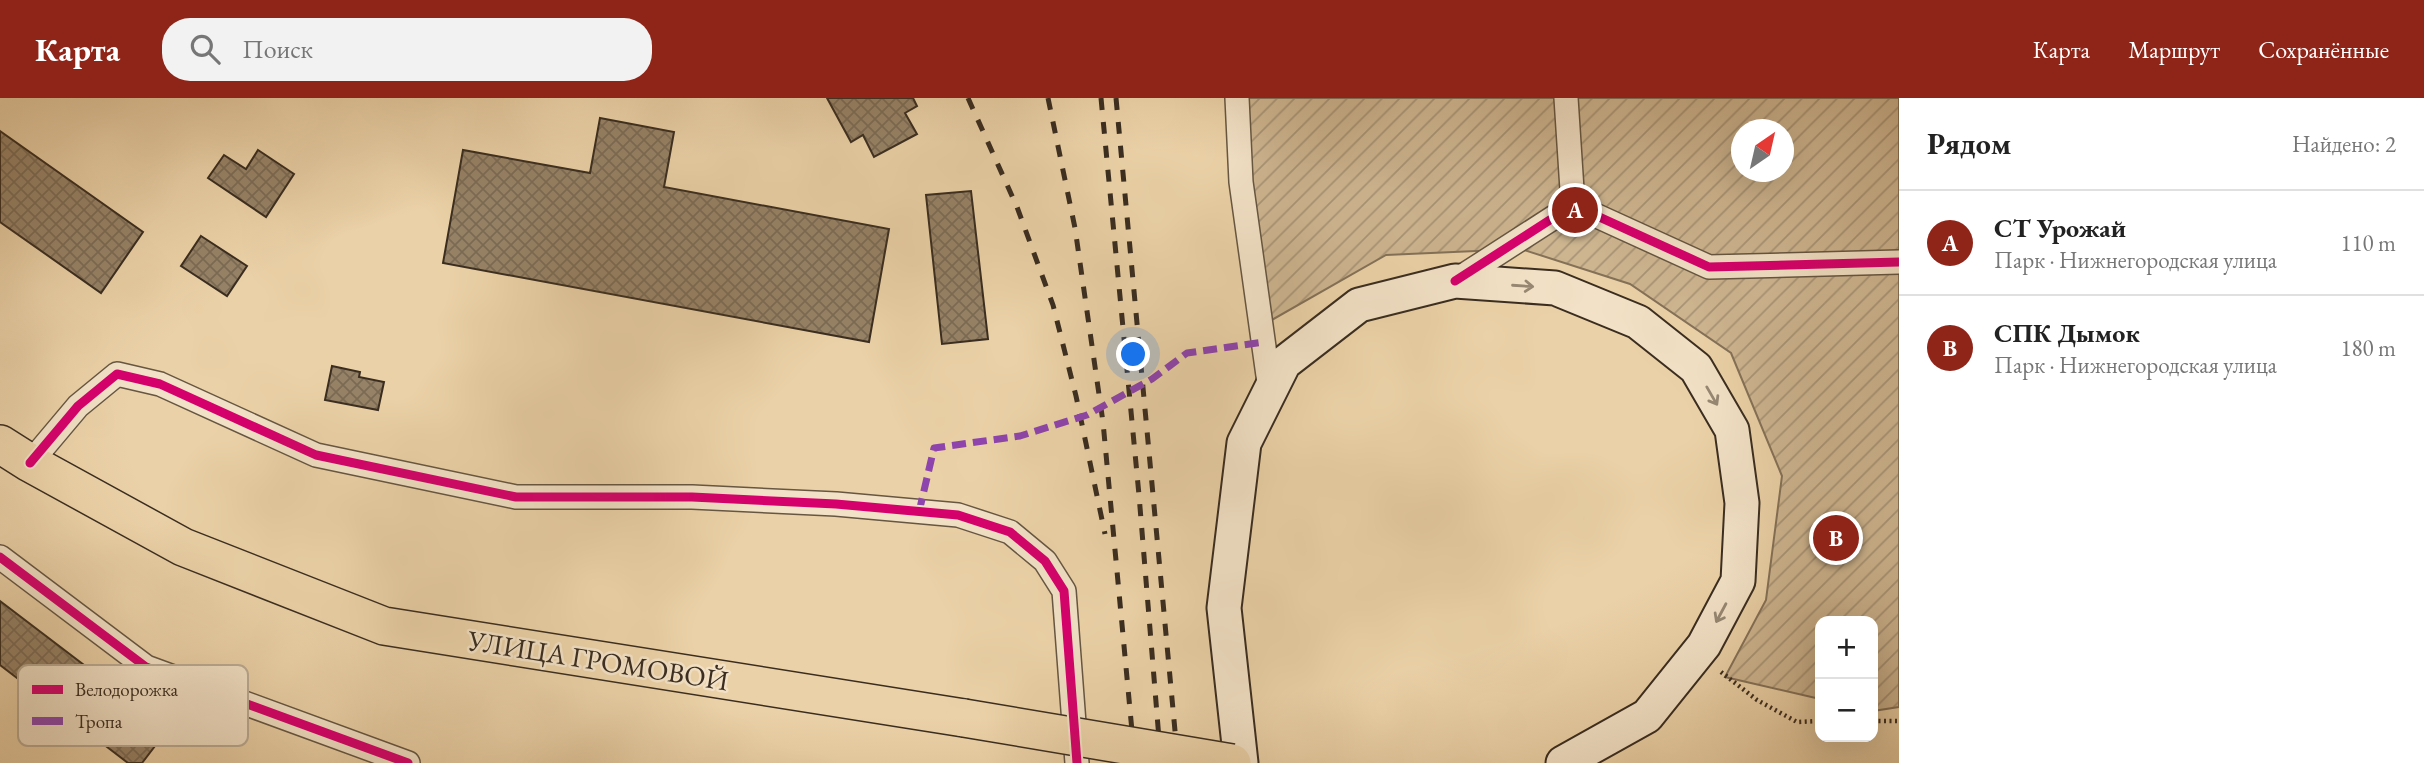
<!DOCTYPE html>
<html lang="ru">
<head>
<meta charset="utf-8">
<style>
  :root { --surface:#fff; --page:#f2f2f2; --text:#222; --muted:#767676; --line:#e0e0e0; --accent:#8f2418 }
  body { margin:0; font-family:"EB Garamond",serif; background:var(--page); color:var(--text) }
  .controls { position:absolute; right:21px; bottom:21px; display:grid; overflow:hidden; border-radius:14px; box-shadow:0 7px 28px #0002 }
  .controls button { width:63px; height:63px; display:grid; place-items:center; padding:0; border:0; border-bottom:2px solid var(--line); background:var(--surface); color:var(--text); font:35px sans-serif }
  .compass { position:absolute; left:1731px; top:21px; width:63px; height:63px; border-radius:50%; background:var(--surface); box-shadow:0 7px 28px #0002; rotate:34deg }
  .you { position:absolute; left:1134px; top:257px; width:24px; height:24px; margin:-18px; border:5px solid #fff; border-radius:50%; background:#1a73e8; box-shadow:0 0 0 10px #1a73e833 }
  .badge { display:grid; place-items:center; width:46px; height:46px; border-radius:50%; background:var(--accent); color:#fff; font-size:23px; font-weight:700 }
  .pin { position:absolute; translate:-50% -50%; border:4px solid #fff; box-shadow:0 2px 7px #0006 }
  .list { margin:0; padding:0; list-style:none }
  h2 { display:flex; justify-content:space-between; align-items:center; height:91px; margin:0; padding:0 28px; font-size:30px }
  h2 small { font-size:23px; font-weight:400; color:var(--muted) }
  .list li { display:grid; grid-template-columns:46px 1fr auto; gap:21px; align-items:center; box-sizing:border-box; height:105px; padding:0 28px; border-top:2px solid var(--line) }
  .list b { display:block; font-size:26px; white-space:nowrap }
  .list p { margin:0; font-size:23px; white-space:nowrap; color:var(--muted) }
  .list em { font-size:23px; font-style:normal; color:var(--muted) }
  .icon { flex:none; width:38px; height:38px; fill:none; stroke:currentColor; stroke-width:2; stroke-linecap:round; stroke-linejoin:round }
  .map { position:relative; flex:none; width:1899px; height:665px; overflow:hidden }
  header { display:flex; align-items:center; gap:42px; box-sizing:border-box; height:98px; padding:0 35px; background:var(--accent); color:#fff }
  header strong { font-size:33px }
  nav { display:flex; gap:38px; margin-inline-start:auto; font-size:24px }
  .search { width:490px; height:63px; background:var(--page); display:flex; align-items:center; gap:18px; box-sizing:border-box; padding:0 24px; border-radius:28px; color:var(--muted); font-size:26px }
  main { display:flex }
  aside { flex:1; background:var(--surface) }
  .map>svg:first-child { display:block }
</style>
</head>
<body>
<header>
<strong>Карта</strong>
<div class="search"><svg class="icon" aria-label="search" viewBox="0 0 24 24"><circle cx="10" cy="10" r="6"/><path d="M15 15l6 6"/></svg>Поиск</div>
<nav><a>Карта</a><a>Маршрут</a><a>Сохранённые</a></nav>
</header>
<main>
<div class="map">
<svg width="1899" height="665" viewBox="0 0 1899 665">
  <defs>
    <pattern id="garden-furrows" width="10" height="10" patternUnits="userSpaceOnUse" patternTransform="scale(1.75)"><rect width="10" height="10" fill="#cdb590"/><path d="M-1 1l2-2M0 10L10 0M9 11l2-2" fill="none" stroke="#a79475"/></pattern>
    <pattern id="building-cross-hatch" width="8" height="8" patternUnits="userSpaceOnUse" patternTransform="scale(1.75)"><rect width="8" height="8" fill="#968266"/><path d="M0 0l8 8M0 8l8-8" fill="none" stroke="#7b6b54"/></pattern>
  </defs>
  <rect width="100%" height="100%" fill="#ebd1a7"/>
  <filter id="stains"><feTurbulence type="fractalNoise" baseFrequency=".00286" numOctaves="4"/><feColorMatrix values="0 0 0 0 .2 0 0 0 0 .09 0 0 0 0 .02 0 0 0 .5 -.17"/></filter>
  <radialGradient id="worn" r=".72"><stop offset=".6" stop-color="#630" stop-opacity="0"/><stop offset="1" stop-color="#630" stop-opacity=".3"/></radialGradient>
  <path fill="url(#garden-furrows)" stroke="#847158" stroke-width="2" fill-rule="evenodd" d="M1238,0H1899V609L1873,613V523H1820V601L1725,579L1766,502L1782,378L1731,255L1630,186L1521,151L1386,157L1263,227ZM1742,32H1784V74H1742Z"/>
  <path fill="url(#building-cross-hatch)" stroke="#3a2d20" stroke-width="2" d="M827,0H913L917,8L905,15L917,36L874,59L863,37L851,44Z
    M600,20L674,34L664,89L889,131L869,244L443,165L463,52L590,75Z
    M0,33L143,134L101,195L0,124Z
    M258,52L294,76L266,119L208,80L224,57L246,71Z
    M971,93L988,241L942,246L926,97Z
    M201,138L247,168L227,198L181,168Z
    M332,268L360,274L359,279L384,284L378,312L325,302Z
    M0,503L168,631L142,665H128L0,567Z"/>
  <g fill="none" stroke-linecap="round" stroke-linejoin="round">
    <g stroke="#665642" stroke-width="26">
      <path id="street" d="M1237,0L1241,84L1270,292
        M1566,0L1573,107
        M1455,183L1573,107L1709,169L1899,164
        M30,365L78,308L117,276L160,286L316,357L516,399H692L836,406L958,417L1010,434L1045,463L1064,493L1077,665
        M0,459L146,569L408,665"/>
    </g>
    <g stroke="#3a2d20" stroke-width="37">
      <path id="secondary" d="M1241,665L1224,510L1244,345L1284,265L1359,207L1455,183L1555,190L1638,224L1696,270L1732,332L1742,405L1738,483L1704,547L1647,618L1563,665"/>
    </g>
    <g stroke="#3a2d20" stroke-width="40">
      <path id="primary" d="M0,346L30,365L183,449L384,528L964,620"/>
    </g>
    <path stroke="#3a2d20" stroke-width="4.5" stroke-dasharray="2 3.5" stroke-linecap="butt" d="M1721,574L1757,602L1797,624L1820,623
      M1873,623H1899"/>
    <use href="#street" stroke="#f2e1c6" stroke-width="23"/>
    <use href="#secondary" stroke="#f2e1c6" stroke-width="33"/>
    <use href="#primary" stroke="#ebd1a7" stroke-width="37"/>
    <path stroke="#3a2d20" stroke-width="5" stroke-dasharray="12 12" stroke-linecap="butt" d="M968,0L1017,109L1053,207L1076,298L1105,436
      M1048,0L1075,130L1103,324L1135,665
      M1101,0L1139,397L1161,665
      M1116,0L1178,665"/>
    <g stroke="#3a2d20" stroke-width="40" stroke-linecap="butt">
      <path id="primary-bridge" d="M964,620L1232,665"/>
    </g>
    <use href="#primary-bridge" stroke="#ebd1a7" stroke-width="37"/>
    <path stroke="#8e44ad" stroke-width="7" stroke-dasharray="14 7" stroke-linecap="butt" d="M919,414L934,350L1020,338L1087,317L1152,281L1187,255L1264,244"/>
    <g stroke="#f2e1c6" stroke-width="13">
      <path id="cycleway" d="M1455,183L1573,107L1709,169L1899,164
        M30,365L78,308L117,276L160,286L316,357L516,399H692L836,406L958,417L1010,434L1045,463L1064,493L1077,665
        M0,459L146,569L408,665"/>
    </g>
    <use href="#cycleway" stroke="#d6006c" stroke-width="9"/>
  </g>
  <defs><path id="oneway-shaft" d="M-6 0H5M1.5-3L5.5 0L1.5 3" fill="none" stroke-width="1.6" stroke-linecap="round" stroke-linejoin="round" transform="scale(1.75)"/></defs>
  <g stroke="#968773">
    <use href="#oneway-shaft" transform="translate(1523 188) rotate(4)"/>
    <use href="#oneway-shaft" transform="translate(1712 298) rotate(60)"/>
    <use href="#oneway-shaft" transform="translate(1721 515) rotate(118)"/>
  </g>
  <g text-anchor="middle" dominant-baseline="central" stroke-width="5" stroke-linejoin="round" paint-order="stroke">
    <g font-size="28" fill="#3a2d20" stroke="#f2e1c6">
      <text transform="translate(598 562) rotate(9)">УЛИЦА ГРОМОВОЙ</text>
    </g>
  </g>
  <rect x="18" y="567" width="230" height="81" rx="10" fill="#f2e1c6" stroke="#bbab94" stroke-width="2"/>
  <rect x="32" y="587" width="31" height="9" fill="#d6006c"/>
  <rect x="32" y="619" width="31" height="8" fill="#8e44ad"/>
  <g font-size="19" fill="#3a2d20">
    <text x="75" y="598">Велодорожка</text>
    <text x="75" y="630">Тропа</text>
  </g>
  <rect width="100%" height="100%" filter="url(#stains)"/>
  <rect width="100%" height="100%" fill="url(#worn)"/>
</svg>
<div class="controls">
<button>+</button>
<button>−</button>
</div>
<svg class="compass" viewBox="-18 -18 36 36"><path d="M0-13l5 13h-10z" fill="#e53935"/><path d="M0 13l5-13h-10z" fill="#767676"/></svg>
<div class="you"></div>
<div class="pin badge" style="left:1575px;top:112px">A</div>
<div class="pin badge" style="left:1836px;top:440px">B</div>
</div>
<aside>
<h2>Рядом<small>Найдено: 2</small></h2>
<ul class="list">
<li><span class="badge">A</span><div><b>СТ Урожай</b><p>Парк · Нижнегородская улица</p></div><em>110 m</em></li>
<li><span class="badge">B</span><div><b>СПК Дымок</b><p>Парк · Нижнегородская улица</p></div><em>180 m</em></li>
</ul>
</aside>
</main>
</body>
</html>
